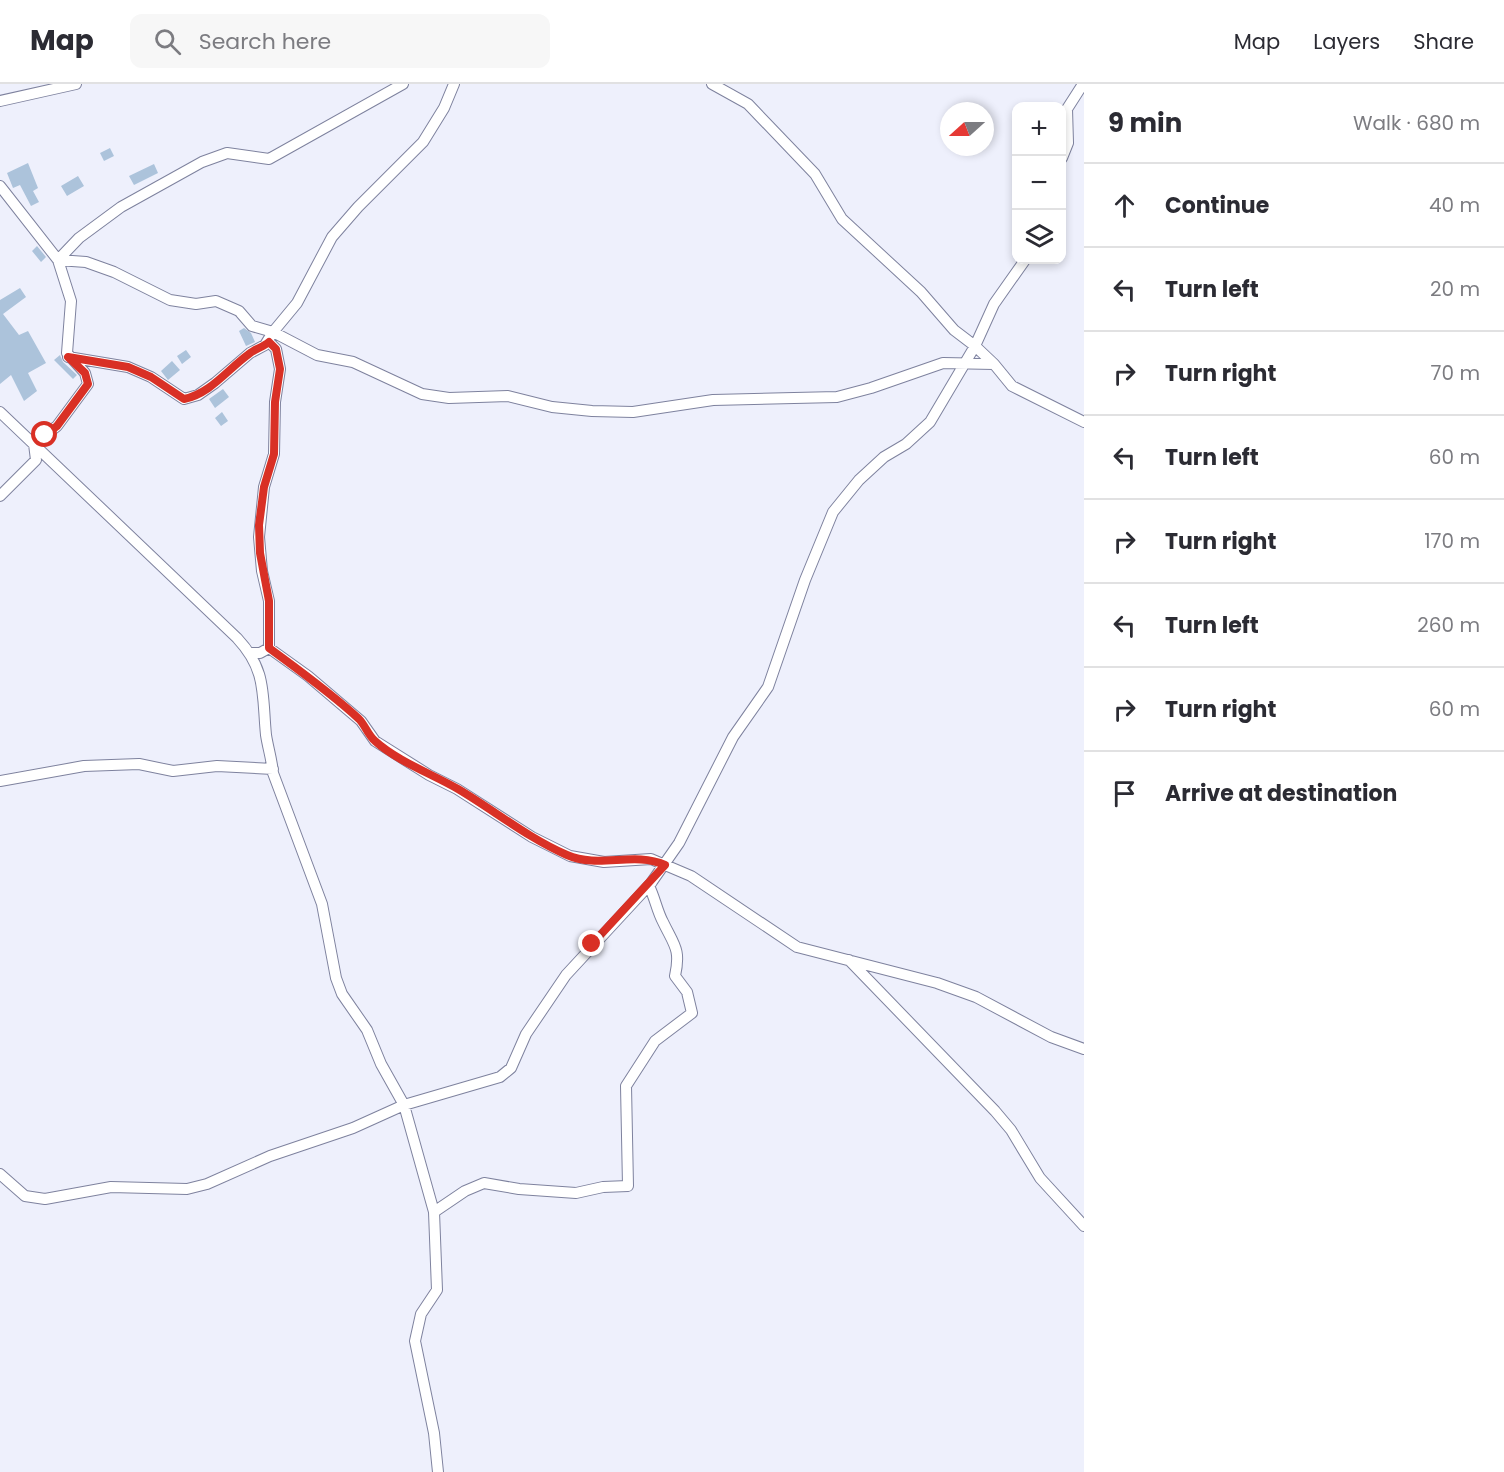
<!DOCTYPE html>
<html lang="en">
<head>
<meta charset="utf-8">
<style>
  :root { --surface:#fff; --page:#f7f7f7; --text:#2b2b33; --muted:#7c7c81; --line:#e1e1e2 }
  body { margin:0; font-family:Poppins,sans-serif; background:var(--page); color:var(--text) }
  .controls { position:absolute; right:18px; top:18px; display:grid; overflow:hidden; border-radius:12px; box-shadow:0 3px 9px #0003 }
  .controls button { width:54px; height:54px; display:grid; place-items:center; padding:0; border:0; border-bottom:2px solid var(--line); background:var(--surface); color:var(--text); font:30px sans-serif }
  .compass { position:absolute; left:940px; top:18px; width:54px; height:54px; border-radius:50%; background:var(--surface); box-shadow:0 3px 9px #0003; rotate:249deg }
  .stop { position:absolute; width:18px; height:18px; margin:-14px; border:4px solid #d93025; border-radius:50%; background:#fff }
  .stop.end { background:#d93025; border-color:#fff; box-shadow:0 2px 6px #0008 }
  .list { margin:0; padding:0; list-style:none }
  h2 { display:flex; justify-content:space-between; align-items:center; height:78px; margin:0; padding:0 24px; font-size:26px }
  h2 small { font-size:20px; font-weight:400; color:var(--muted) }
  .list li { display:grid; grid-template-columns:39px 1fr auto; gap:18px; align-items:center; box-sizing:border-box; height:84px; padding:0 24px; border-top:2px solid var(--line) }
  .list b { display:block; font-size:22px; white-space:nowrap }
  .list em { font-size:20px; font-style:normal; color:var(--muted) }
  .icon { flex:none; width:33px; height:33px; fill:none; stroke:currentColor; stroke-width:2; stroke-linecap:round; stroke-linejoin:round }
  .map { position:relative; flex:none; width:1084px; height:1388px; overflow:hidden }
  header { display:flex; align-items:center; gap:36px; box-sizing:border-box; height:84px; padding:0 30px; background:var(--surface); border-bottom:2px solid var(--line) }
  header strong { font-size:28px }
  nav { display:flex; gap:33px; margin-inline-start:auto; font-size:21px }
  .search { width:420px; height:54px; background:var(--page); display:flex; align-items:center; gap:15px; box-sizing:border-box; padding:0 21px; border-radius:12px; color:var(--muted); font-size:22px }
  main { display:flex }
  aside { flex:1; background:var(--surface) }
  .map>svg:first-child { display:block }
</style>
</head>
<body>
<header>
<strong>Map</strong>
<div class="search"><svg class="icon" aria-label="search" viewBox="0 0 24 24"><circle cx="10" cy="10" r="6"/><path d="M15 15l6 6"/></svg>Search here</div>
<nav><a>Map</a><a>Layers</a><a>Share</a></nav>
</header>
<main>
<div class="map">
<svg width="1084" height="1388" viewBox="0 0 1084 1388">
  <rect width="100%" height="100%" fill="#eef0fc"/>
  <path fill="#acc3db" d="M110,64L114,72L104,77L100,69Z
    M28,79L38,104L33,107L39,118L31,122L20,101L13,104L7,89Z
    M154,80L158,89L134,101L129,92Z
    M78,92L84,102L67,112L61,102Z
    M37,162L46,173L41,178L32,167Z
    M20,204L26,213L3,230L19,251L28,247L46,279L28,289L37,307L24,317L11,291L0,300V216Z
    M244,244L251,249L255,258L246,262L239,247Z
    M186,266L191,273L182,280L177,272Z
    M60,271L63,278L77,291L73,295L54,276Z
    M172,277L180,286L168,296L161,287Z
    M223,305L229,313L215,324L209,315Z
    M222,328L228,337L221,342L215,334Z"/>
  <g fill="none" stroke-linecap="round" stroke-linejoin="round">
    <g stroke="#7e829e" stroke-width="12">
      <path id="minor" d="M712,0L748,20L815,90L842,135L921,208L954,246L975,262L994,220L1025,176
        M0,17L76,0
        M1062,74L1068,59L1067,25L1083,0
        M0,102L58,176L71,217L67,269L85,289L88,300L57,342L34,360L36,376L0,412
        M58,176L86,178L114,188L170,216L196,220L216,217L239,227L252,242L273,248L297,219L332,153L358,123L423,58L444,24L454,0
        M58,176L79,154L121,123L202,78L227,69L269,75L403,0
        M68,273L128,283L151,293L184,315L198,311L215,299L250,269L265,261L273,248L317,271L353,278L422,310L449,314L508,312L552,323L592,327L633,328L713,316L837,313L871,304L943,279L994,280L975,262L930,338L906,360L884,373L859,396L833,428L805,496L768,603L733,653L679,759L649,802C655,814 657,827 663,838C674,861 681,865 675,892L687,908L692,929L655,957L626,1002L628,1102L603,1103L576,1109L519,1105L484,1099L465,1107L434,1128
        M994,280L1012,302L1084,338
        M0,328L237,554C267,586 262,610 266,651C268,664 272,676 273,689L322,820L336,894L342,910L367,946L381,980L404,1021L434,1128L437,1206L421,1230L415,1257L434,1349L438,1388
        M269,564L308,592L361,637L375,657L429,691L457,705L532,753L570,772L604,778L651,775L691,792L797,863L937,899L976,913L1051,953L1084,965
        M251,569H260L269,564V517L262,487L259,453L264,403L274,370L275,318L280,285L276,265L269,258
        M0,697L84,682L139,680L173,687L217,682L273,685
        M849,876L995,1027L1011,1046L1040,1094L1084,1142
        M0,1090L25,1112L45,1115L111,1103L187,1105L207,1100L270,1072L353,1044L404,1021L500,993L511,984L526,950L566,891L652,798"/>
    </g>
    <use href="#minor" stroke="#fff" stroke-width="10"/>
  </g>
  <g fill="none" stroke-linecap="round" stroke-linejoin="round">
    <path stroke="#d93025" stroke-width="8" d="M45,351L57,342L88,300L85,289L68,273L128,283L151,293L184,315C210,310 228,285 249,270C255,265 263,263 269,258L276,265L280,285L275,318L274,370L264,403L259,441L260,469L269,517V564C300,587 331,609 359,635C365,641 368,651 375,657C397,677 432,690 458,705C495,727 528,754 567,771C599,785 634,767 665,781L592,860"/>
  </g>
</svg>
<div class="controls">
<button>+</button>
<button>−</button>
<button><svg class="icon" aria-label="layers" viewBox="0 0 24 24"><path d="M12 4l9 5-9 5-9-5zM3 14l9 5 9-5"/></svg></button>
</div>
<svg class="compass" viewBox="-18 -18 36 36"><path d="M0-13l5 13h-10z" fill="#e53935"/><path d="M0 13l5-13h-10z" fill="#7c7c81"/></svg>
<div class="stop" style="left:45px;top:351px"></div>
<div class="stop end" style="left:592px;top:860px"></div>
</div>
<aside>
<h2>9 min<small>Walk · 680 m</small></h2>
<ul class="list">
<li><svg class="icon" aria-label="ahead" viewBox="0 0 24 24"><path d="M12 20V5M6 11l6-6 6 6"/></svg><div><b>Continue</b></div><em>40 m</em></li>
<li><svg class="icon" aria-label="left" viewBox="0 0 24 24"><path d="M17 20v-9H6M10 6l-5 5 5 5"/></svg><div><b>Turn left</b></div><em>20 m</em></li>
<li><svg class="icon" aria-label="right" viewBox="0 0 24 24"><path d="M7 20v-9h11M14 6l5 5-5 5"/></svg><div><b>Turn right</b></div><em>70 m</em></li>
<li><svg class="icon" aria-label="left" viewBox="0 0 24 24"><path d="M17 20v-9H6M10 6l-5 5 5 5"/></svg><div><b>Turn left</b></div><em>60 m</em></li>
<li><svg class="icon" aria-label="right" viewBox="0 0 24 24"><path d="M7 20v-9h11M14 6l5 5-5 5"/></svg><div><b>Turn right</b></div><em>170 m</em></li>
<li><svg class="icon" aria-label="left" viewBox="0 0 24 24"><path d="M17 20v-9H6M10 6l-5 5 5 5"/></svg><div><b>Turn left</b></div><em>260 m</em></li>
<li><svg class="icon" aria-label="right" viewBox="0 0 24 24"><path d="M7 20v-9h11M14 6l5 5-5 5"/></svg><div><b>Turn right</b></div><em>60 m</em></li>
<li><svg class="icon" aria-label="arrive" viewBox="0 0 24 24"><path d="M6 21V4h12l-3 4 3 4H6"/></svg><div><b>Arrive at destination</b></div></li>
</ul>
</aside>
</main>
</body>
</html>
